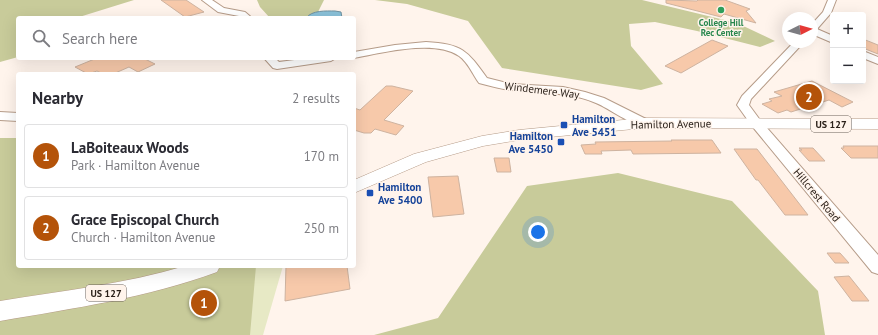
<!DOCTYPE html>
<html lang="en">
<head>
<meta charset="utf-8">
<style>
  :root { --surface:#fff; --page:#f2f2f3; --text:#2b2b33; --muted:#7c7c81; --line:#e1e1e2; --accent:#b45309 }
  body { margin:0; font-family:"PT Sans",sans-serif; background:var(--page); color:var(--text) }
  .controls { position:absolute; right:12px; top:12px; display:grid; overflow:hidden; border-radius:4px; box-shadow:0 4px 16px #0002 }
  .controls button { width:36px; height:36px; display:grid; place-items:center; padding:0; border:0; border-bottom:1px solid var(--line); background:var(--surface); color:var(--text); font:20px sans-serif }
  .compass { position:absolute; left:782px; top:12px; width:36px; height:36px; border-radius:50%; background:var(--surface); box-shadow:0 4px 16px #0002; rotate:84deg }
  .you { position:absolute; left:538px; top:232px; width:14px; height:14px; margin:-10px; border:3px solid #fff; border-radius:50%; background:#1a73e8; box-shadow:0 0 0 6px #1a73e833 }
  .badge { display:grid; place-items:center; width:26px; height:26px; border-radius:50%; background:var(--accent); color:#fff; font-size:13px; font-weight:700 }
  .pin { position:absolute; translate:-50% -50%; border:2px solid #fff; box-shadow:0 1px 4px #0006 }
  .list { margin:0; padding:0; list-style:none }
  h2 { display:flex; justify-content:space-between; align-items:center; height:52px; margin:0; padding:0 16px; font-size:17px }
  h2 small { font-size:13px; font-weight:400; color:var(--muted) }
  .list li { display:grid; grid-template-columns:26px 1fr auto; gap:12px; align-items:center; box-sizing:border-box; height:64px; margin:0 8px 8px; padding:0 8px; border:1px solid var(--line); border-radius:4px }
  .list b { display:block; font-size:15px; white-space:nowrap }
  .list p { margin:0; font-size:13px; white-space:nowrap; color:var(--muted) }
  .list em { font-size:13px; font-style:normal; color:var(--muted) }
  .icon { flex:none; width:22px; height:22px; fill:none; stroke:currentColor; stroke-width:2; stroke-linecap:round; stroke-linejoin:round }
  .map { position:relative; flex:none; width:878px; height:335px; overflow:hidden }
  .search { position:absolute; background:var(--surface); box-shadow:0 4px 16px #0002; left:16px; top:16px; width:340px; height:44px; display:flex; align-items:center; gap:10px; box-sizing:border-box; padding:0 14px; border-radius:4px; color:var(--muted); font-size:15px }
  .panel { position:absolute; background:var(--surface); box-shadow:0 4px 16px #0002; left:16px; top:72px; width:340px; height:196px; border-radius:4px }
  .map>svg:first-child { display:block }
</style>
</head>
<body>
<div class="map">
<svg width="878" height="335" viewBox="0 0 878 335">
  <rect width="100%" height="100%" fill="#fff4ec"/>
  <path fill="#e7e9c5" d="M245,266H283L263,335H74Z"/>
  <path fill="#c8cb9a" d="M0,0H134L76,18H18V57L0,62Z
    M257,0H324L315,18H270L260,7Z
    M375,0H642L737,23L775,41L760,47L697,31L655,22L629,24L631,46L663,84L641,90L502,68L468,21L407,4Z
    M0,138H18V266H256L250,335H0Z
    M618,173L732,201L818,291L825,335H374L438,318L527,186Z"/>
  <path fill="#8ac1d9" stroke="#6e91a0" d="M335,11L341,12L342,18H306C312,10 326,11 335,11Z"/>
  <path fill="#f7c9aa" stroke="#ceb3a0" d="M161,0H186L204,12L185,17Z
    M666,0L697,1L698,0H725L750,9L746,11L756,23L724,14L721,17L666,3Z
    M863,39L878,45V54L863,48Z
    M712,40L728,46L681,73L665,66Z
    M97,58H143L155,64L138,72L129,67L113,74H103L97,71L88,74L75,67Z
    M812,81L853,102L842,107L829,100L791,112L787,110L778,113L762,104L772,101L769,99L782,96L774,92Z
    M386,86H392L413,91L384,120L404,126L396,135L375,129L371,133H364L354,130V108L360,110Z
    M671,140H712L721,153L633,154L631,150L601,151L602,154H585L581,145L596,144L595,142L672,141Z
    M843,146H878V158H851L841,148H844Z
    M799,148H813L825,161H809L799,150H802Z
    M734,149H757L808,215H785L758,180H756Z
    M494,158H509L511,172H497Z
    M458,176L464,214L433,217L428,177Z
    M827,253H840L849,263H835Z
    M286,266H347L350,289L285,301Z
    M849,276L869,301H852L834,277Z"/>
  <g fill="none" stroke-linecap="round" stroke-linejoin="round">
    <g stroke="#b69c89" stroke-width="2">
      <path id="minor" d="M202,0H212L224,8L245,12L252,18H241L239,16L218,12Z
        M828,0H836L831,13L817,29L833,36V43L812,34V24L823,12Z
        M426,42C462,44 467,50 487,78L511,84L563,87L585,92L604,98L648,120L650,123L648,126C636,129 609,108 596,103C569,91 541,94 512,90C501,89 490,86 479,83C473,75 468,62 459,56C434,39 382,53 354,58V52L395,45Z
        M794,42H804L751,99L749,105L760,120L878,255V274L872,272L752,126L737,105L742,96Z
        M863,51L878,57V64L863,58Z
        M264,58H275L279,62L310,58H336L331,61L277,69L273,68Z
        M0,112L18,113V121L0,120Z"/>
    </g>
    <g stroke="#b69c89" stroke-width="1">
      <path id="major" d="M644,118L878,119V129L644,128L519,140L483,146L426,162L354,193V180L414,154L482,136L519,130Z
        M185,266H220L217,272C146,298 75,308 0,321V301C62,291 125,284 185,266Z"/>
    </g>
    <use href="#minor" fill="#fff" fill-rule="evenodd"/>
    <use href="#major" fill="#fff" fill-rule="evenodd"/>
  </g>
  <circle fill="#2e9e5b" stroke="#fff4ec" stroke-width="1.5" cx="721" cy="10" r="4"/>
  <g fill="#1a4fb4" stroke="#fff4ec" stroke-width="1.5">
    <rect x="560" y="121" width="8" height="8" rx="2"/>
    <rect x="557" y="138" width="8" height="8" rx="2"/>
    <rect x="366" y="189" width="8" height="8" rx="2"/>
  </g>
  <g text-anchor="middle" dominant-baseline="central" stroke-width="3" stroke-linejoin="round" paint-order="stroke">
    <g font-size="9" font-weight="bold" fill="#27864d" stroke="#fff4ec">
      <text x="721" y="22">College Hill<tspan x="721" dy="10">Rec Center</tspan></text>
    </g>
    <g fill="#fff4ec" stroke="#6b6059" stroke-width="1">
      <rect x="811" y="116" width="40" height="16" rx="3"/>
      <rect x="86" y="285" width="40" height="16" rx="3"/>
    </g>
    <g font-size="10" font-weight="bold" fill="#2b211a">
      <text x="831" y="124">US 127</text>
      <text x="106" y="293">US 127</text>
    </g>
    <g font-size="11" fill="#2b211a" stroke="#fff4ec">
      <text transform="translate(542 90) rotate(7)">Windemere Way</text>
      <text transform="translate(671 124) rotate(-1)">Hamilton Avenue</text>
      <text transform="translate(817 195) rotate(50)">Hillcrest Road</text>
    </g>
    <g font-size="11" font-weight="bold" fill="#164399" stroke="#fff4ec" text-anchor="start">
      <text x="572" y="119">Hamilton<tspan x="572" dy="13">Ave 5451</tspan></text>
      <text x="553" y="136" text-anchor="end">Hamilton<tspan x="553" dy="13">Ave 5450</tspan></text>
      <text x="378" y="187">Hamilton<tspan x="378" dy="13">Ave 5400</tspan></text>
    </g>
  </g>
</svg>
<div class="controls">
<button>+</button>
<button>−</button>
</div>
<svg class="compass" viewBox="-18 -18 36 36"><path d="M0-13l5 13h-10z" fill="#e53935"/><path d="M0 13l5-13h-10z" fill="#7c7c81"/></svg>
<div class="you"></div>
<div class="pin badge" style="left:204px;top:303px">1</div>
<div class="pin badge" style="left:809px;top:97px">2</div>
<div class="search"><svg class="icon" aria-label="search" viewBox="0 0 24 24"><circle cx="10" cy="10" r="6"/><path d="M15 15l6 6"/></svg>Search here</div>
<section class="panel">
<h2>Nearby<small>2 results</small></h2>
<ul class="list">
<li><span class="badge">1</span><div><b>LaBoiteaux Woods</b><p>Park · Hamilton Avenue</p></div><em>170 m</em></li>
<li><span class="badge">2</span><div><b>Grace Episcopal Church</b><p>Church · Hamilton Avenue</p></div><em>250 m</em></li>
</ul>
</section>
</div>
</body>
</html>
